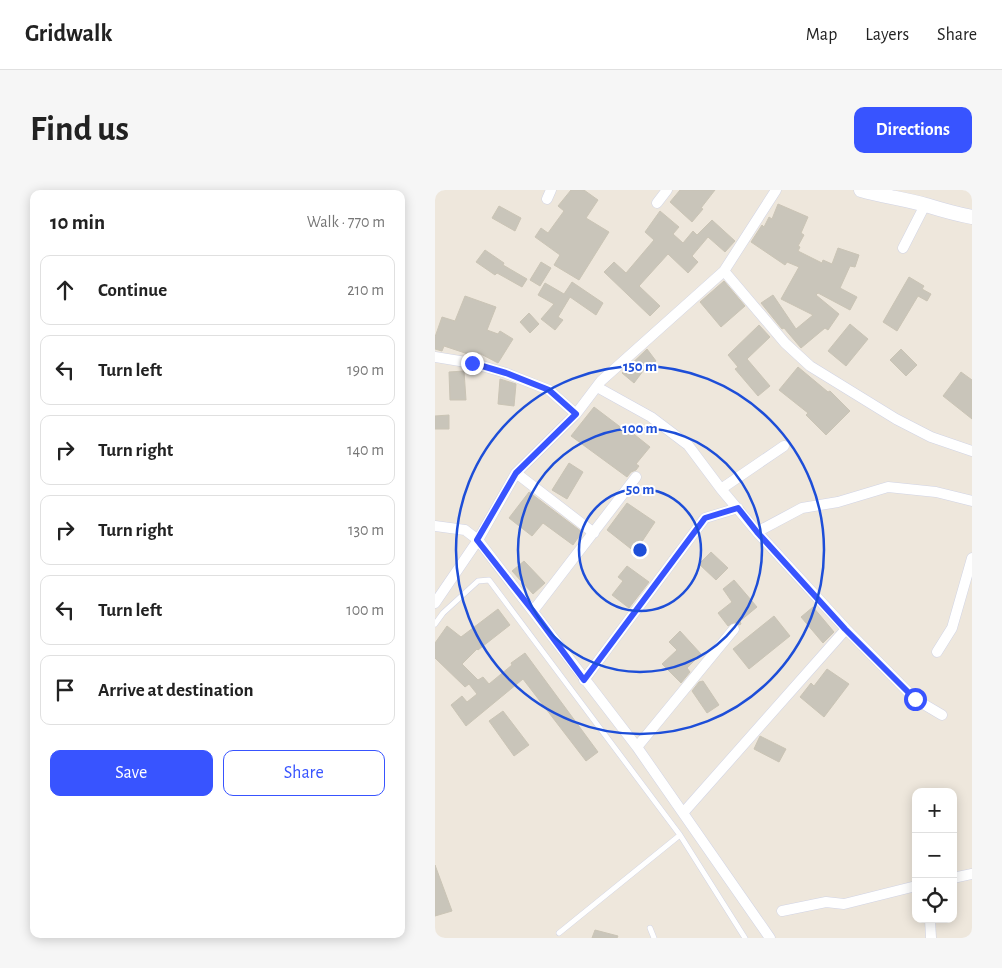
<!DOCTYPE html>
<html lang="en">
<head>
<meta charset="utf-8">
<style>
  :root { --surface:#fff; --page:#f6f6f6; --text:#222; --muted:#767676; --line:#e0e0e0; --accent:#3854ff }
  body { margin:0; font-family:"Alegreya Sans",sans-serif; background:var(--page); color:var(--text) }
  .controls { position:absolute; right:15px; bottom:15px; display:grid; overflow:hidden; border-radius:10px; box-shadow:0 2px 12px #0003 }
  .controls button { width:45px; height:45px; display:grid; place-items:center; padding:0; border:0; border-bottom:1px solid var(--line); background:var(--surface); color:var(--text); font:25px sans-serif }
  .stop { position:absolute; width:15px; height:15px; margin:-11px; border:4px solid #3854ff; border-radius:50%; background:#fff }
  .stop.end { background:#3854ff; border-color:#fff; box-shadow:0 1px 5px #0008 }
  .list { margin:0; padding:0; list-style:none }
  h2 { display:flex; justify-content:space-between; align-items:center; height:65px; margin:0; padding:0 20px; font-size:21px }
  h2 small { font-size:16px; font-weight:400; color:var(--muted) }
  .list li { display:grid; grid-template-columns:32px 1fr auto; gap:15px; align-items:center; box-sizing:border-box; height:70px; margin:0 10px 10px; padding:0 10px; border:1px solid var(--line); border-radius:10px }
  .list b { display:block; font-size:19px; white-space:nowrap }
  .list em { font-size:16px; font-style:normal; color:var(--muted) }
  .actions { display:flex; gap:10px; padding:15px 20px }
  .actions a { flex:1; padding:11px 0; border:1px solid var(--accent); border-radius:10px; text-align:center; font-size:18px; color:var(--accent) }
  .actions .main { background:var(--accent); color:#fff }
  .icon { flex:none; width:28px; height:28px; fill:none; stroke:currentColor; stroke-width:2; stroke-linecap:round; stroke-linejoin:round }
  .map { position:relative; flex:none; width:537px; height:748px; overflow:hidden; border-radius:10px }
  header { display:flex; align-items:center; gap:30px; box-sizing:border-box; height:70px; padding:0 25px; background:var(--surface); border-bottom:1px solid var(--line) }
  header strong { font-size:24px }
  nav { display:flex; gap:28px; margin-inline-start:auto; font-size:18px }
  .intro { display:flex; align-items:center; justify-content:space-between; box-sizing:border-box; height:120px; padding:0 30px }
  h1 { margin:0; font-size:35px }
  .button { padding:12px 22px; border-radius:10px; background:var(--accent); color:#fff; font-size:18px; font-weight:700 }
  main { display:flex; gap:30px; padding:0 30px }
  aside { flex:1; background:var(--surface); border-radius:10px; box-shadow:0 2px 12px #0003 }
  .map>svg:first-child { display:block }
</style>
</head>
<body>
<header>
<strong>Gridwalk</strong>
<nav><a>Map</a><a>Layers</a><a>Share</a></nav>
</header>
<div class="intro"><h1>Find us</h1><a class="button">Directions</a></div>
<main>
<aside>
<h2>10 min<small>Walk · 770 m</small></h2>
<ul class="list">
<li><svg class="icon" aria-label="ahead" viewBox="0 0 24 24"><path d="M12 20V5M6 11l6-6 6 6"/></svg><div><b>Continue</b></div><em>210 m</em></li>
<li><svg class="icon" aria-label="left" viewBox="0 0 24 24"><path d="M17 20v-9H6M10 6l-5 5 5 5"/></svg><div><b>Turn left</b></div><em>190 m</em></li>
<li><svg class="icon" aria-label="right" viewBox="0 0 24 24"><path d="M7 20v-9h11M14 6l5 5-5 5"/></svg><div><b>Turn right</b></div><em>140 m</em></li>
<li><svg class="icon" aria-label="right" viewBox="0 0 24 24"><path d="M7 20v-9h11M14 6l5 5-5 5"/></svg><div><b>Turn right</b></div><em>130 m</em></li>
<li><svg class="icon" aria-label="left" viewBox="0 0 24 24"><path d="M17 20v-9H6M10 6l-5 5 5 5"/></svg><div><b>Turn left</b></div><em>100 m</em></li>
<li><svg class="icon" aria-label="arrive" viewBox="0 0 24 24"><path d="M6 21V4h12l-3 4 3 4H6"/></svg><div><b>Arrive at destination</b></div></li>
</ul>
<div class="actions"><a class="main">Save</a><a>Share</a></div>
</aside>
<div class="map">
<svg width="537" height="748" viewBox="0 0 537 748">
  <rect width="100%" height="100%" fill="#eee7dc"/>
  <path fill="#c9c5ba" stroke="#cac4b5" d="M136,0H149L163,10L151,28L174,42L144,90L119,75L125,65L100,47L106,38L113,43L129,21L123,16Z
    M245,0H280L266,18L268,19L257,32L235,12Z
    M343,14L373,27L366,43L369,45L363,56L365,57L363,61L387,73L388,70L397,74L403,58L424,65L420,77L415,76L405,98L422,107L415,120L383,103L381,105L404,124L393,140L390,138L366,158L349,138L347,139L326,113L338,105L361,139L378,125L346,109L364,77L352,72L350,75L316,52L327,35L329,37L334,27L337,29Z
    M64,16L86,28L80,41L57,28Z
    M225,21L244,37L238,44L248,53L258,41L262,45L277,30L300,51L290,62L273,47L257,66L263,72L253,83L233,64L204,96L225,116L215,126L169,82L179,72L191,83L219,50L210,42Z
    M50,60L69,73L68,75L92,89L87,97L62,83L60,85L41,72Z
    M106,72L116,78L105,96L95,90Z
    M474,87L489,96L487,99L496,104L492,111L483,106L462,141L448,132Z
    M289,91L310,116L286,137L265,112Z
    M137,92L168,113L161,125L135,107L123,127L128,130L120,140L106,129L119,114L103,105L110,93L129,104Z
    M30,106L61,117L52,140L63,144L65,141L78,149L63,173L44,163L42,167L9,156L7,161L0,159V147L7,127L20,131Z
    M94,123L104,134L95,143L85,132Z
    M415,134L433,149L411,176L393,161Z
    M324,135L335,147L312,169L335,196L323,206L300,179L303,177L293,165Z
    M212,159L221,171L208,181L199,193L187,183Z
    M466,159L482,175L471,186L455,170Z
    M363,177L393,202L395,201L415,221L391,245L371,225L373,223L344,200Z
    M29,181L31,210H15L14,182Z
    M526,182L537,190V229L508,206Z
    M65,189L81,194L79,216L63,214Z
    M159,217L188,239L190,237L215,257L201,274L204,276L201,280L196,282L192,287L136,246Z
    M14,225V239H0V226Z
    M134,273L148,282L132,309L117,300Z
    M94,302L147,342L138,355L108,333L97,346L74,328Z
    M192,313L220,332L200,362L172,340Z
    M276,362L293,378L281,390L264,374Z
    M89,371L110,393L98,404L77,381Z
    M192,376L214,392L194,418L177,405L188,391L183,387Z
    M299,390L322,417L305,431L306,434L304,435L300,432L293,436L283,423L297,412L288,399Z
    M378,417L399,442L388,453L366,427Z
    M63,419L75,435L43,460L42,459L27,474L43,490L48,487L54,494L77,475L76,473L90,463L163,562L151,571L88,489L31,536L16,515L27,506L32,512L42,504L34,494L30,497L0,468V453L12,436L26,447Z
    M339,426L355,446L314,479L298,459Z
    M245,441L266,464L252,478L255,482L246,493L227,474L242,460L234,452Z
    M392,479L414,494L389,527L365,507L376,493L379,496Z
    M268,491L284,515L272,523L257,501L264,492Z
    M68,521L94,555L79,566L54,531Z
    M325,546L351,559L344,572L319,559Z
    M0,675L17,721L0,726Z
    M160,740L183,746L182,748H157Z"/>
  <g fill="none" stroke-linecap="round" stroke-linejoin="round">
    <g stroke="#d1d4e5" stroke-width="6">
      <path id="service" d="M0,434L8,423L43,391L54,390L245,645L310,748
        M215,738L219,748
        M124,743L245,645"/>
    </g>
    <g stroke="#d1d4e5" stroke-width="11">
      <path id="minor" d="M112,9L116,0
        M222,13L232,0
        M468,58L490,15
        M289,81L350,153L375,176L461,229L496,247L537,261
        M0,167L37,173L71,183L114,200L141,224
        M162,197L216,227L253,255L286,299L322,342L411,439L480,509L507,525
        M81,283L159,343
        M286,299L349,256
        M0,336L30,340L43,350L202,557L335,748
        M322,342L367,318L403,312L453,297L501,302L537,311
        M0,413L43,350L81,283L141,224L166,191L289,81L341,0
        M98,421L201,287
        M502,462L517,438L537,368
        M149,490L270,328L303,318
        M202,557L299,439
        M248,623L411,439
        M518,688L537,684
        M347,721L391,712L409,714L481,696
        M495,729L496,748"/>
    </g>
    <g stroke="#d1d4e5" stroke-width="15">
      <path id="secondary" d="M426,0C447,6 469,9 491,15C507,20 521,24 537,27"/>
    </g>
    <use href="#service" stroke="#fff" stroke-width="5"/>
    <use href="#minor" stroke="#fff" stroke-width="10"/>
    <use href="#secondary" stroke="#fff" stroke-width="14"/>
  </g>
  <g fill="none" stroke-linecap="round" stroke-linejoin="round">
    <path stroke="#3854ff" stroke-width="6" d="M37,173L71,183L114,200L141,224L81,283L42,350L98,421L149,490L270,328L303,318L322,342L410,439L480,509"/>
  </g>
  <g fill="none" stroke="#1d4ed8" stroke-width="2.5">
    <circle cx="205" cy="360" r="61"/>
    <circle cx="205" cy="360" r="122"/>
    <circle cx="205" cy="360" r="184"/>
  </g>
  <circle cx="205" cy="360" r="8" fill="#1d4ed8" stroke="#fff" stroke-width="2.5"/>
  <g font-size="15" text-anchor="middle" font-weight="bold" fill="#1d4ed8" stroke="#fff" stroke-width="4" stroke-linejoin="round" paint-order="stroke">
    <text x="205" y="181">150 m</text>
    <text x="205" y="243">100 m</text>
    <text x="205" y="304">50 m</text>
  </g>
</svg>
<div class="controls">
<button>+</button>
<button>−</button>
<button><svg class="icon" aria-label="locate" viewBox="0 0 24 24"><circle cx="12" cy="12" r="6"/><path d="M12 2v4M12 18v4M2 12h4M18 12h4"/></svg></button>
</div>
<div class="stop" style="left:480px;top:509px"></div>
<div class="stop end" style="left:37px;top:173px"></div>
</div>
</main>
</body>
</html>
